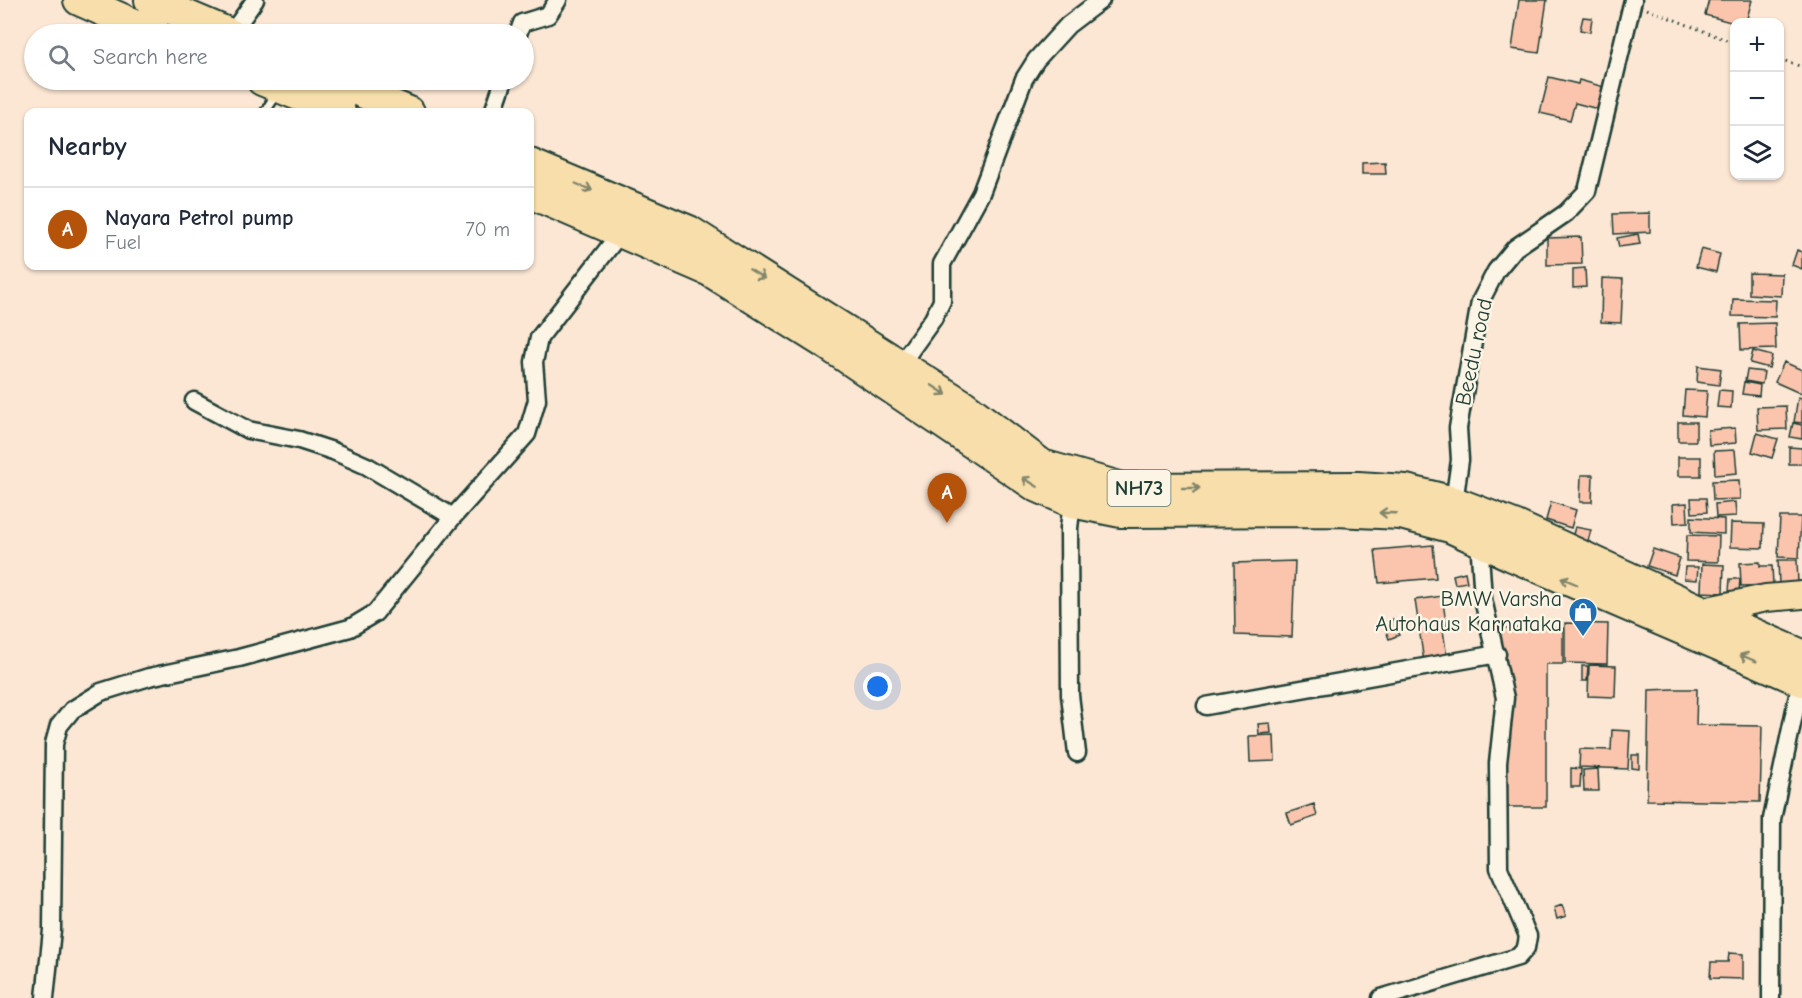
<!DOCTYPE html>
<html lang="en">
<head>
<meta charset="utf-8">
<style>
  :root { --surface:#fff; --page:#f2f2f3; --text:#1f2937; --muted:#747a83; --line:#e0e1e3; --accent:#b45309 }
  body { margin:0; font-family:"Comic Neue",sans-serif; background:var(--page); color:var(--text) }
  .controls { position:absolute; right:18px; top:18px; display:grid; overflow:hidden; border-radius:12px; box-shadow:0 2px 4px #0004 }
  .controls button { width:54px; height:54px; display:grid; place-items:center; padding:0; border:0; border-bottom:2px solid var(--line); background:var(--surface); color:var(--text); font:30px sans-serif }
  .you { position:absolute; left:878px; top:687px; width:21px; height:21px; margin:-15px; border:4px solid #fff; border-radius:50%; background:#1a73e8; box-shadow:0 0 0 9px #1a73e833 }
  .badge { display:grid; place-items:center; width:39px; height:39px; border-radius:50%; background:var(--accent); color:#fff; font-size:20px; font-weight:700 }
  .pin { position:absolute; translate:-50% -50px; filter:drop-shadow(0 2px 3px #0008) }
  .pin::after { content:''; position:absolute; top:32px; width:21px; height:18px; background:inherit; clip-path:polygon(0 0,100% 0,50% 100%) }
  .list { margin:0; padding:0; list-style:none }
  h2 { display:flex; justify-content:space-between; align-items:center; height:78px; margin:0; padding:0 24px; font-size:26px }
  h2 small { font-size:20px; font-weight:400; color:var(--muted) }
  .list li { display:grid; grid-template-columns:39px 1fr auto; gap:18px; align-items:center; box-sizing:border-box; height:84px; padding:0 24px; border-top:2px solid var(--line) }
  .list b { display:block; font-size:22px; white-space:nowrap }
  .list p { margin:0; font-size:20px; white-space:nowrap; color:var(--muted) }
  .list em { font-size:20px; font-style:normal; color:var(--muted) }
  .icon { flex:none; width:33px; height:33px; fill:none; stroke:currentColor; stroke-width:2; stroke-linecap:round; stroke-linejoin:round }
  .map { position:relative; flex:none; width:1802px; height:998px; overflow:hidden }
  .search { position:absolute; background:var(--surface); box-shadow:0 2px 4px #0004; left:24px; top:24px; width:510px; height:66px; display:flex; align-items:center; gap:15px; box-sizing:border-box; padding:0 21px; border-radius:33px; color:var(--muted); font-size:22px }
  .panel { position:absolute; background:var(--surface); box-shadow:0 2px 4px #0004; left:24px; top:108px; width:510px; height:162px; border-radius:12px }
  .map>svg:first-child { display:block }
</style>
</head>
<body>
<div class="map">
<svg width="1802" height="998" viewBox="0 0 1802 998">
  <rect width="100%" height="100%" fill="#fce7d4"/>
  <filter id="ink" filterUnits="userSpaceOnUse"><feTurbulence type="fractalNoise" baseFrequency=".0167" numOctaves="2"/><feDisplacementMap in="SourceGraphic" scale="12" xChannelSelector="R" yChannelSelector="G"/><feConvolveMatrix kernelMatrix="1 2 1 2 8 2 1 2 1" color-interpolation-filters="sRGB"/></filter>
  <g filter="url(#ink)">
    <path fill="#fbc5ad" stroke="#1f3d34" stroke-width="1.5" d="M1519,0H1547L1539,53L1512,49Z
      M1709,0H1752L1746,22L1734,23L1705,15Z
      M1583,17L1592,18L1590,32L1580,30Z
      M1549,77L1578,84L1579,80L1604,87L1598,109L1575,103L1570,120L1540,113Z
      M1385,162L1386,174H1362V163Z
      M1650,213V232L1614,234L1613,214Z
      M1638,234L1640,244L1619,247L1617,238Z
      M1581,237L1582,264L1547,265V238Z
      M1701,249L1720,254L1716,272L1696,267Z
      M1797,250L1802,252V269L1792,265Z
      M1585,268L1586,287L1573,288V269Z
      M1749,273L1782,274L1781,296L1749,294Z
      M1602,278L1623,279L1621,323L1601,322Z
      M1733,299L1776,300L1775,317L1732,316Z
      M1775,323L1776,349L1741,350L1740,324Z
      M1753,351L1772,356L1769,368L1750,363Z
      M1784,362L1802,370V394L1775,382Z
      M1698,366L1721,369L1719,385L1697,382Z
      M1747,370L1764,372L1762,384L1745,381Z
      M1744,382L1760,385L1759,396L1742,394Z
      M1685,390L1707,391L1705,417L1683,415Z
      M1719,390L1732,391L1731,408L1717,407Z
      M1798,397L1802,398V423L1794,422Z
      M1786,406L1787,429L1758,430L1757,407Z
      M1678,422H1696V441H1678Z
      M1793,423L1802,425V439L1790,437Z
      M1735,428L1736,443L1709,445L1708,430Z
      M1757,433L1778,439L1772,458L1752,452Z
      M1789,447L1802,448V464H1789Z
      M1735,450L1737,473L1715,475L1714,451Z
      M1678,457H1701V476H1678Z
      M1581,475H1593L1592,502H1580Z
      M1739,480L1740,499L1713,500L1712,481Z
      M1691,498H1706L1707,512L1692,513Z
      M1551,502L1576,510L1571,528L1546,520Z
      M1735,502L1736,516L1716,517L1715,504Z
      M1687,503L1688,522L1674,523L1673,504Z
      M1691,517L1724,519V534L1691,532Z
      M1780,517H1801L1799,558L1778,557Z
      M1731,523L1764,524L1763,548L1730,547Z
      M1575,527L1591,530L1588,541L1572,538Z
      M1687,535L1719,536L1718,562L1686,561Z
      M1433,545L1436,578L1379,583L1375,550Z
      M1653,549L1680,558L1675,575L1647,566Z
      M1778,560H1797L1798,584H1779Z
      M1295,561L1292,637L1235,635L1234,563Z
      M1760,562V566H1772L1773,585L1741,586L1740,563Z
      M1702,564L1724,565L1723,593L1701,592Z
      M1685,567H1698L1697,580L1684,579Z
      M1465,572L1467,582L1455,584L1453,575Z
      M1730,579H1740L1739,592L1729,591Z
      M1442,596L1447,629L1443,630L1447,658L1424,662L1415,600Z
      M1393,619L1399,635L1389,639L1383,623Z
      M1565,623L1608,624L1607,664L1565,663Z
      M1497,628H1563V664H1546V807H1497Z
      M1589,665L1616,666L1615,697L1588,696Z
      M1582,666H1588L1587,681H1582Z
      M1674,689H1697L1696,725L1762,726L1760,802L1647,800L1649,690Z
      M1270,723L1271,733L1259,734L1258,724Z
      M1612,730L1630,731L1628,769L1579,767L1580,749L1611,750Z
      M1274,735L1275,761L1250,762L1249,736Z
      M1632,755H1639V769L1632,768Z
      M1571,768L1581,769L1580,787H1571Z
      M1598,769L1599,791H1584L1583,770Z
      M1314,804L1317,816L1291,825L1287,813Z
      M1562,905L1566,916L1557,919L1554,908Z
      M1729,953L1743,954V979L1710,978L1711,962H1728Z"/>
    <g fill="none" stroke-linecap="round" stroke-linejoin="round">
      <g stroke="#1f3d34" stroke-width="13">
        <path id="lane" d="M265,112L277,93"/>
      </g>
      <g stroke="#1f3d34" stroke-width="21">
        <path id="street" d="M231,34L255,0
          M518,34L522,23L548,15L558,0
          M493,112L504,80
          M900,365L933,319L942,301V264L981,193L1024,79L1036,60L1068,25L1101,0
          M194,401L248,430L299,440L333,451L367,466L453,517
          M1072,502L1069,528L1070,695L1077,753
          M1454,502L1460,460L1458,428L1480,302L1496,271L1515,248L1566,213L1587,191L1633,0
          M1206,706L1497,654
          M45,998L52,930L54,744L59,726L72,710L101,692L149,677L239,658L350,628L375,613L453,517L527,434L537,400L534,362L539,338L621,232
          M1381,998L1518,957L1526,948L1528,936L1499,868L1498,763L1505,698L1483,599L1479,539
          M1771,998L1772,819L1801,681"/>
      </g>
      <g stroke="#1f3d34" stroke-width="30">
        <path id="primary" d="M1698,620L1703,611L1766,598L1802,595"/>
      </g>
      <g stroke="#1f3d34" stroke-width="34">
        <path id="highway" d="M79,0L156,34
          M150,0L230,34
          M262,80L340,112
          M333,80L409,112
          M530,164L689,231L963,405L1042,465L1123,488L1358,487L1406,490L1454,502L1514,525L1726,622L1802,655
          M530,193L710,271L828,345L1036,486L1072,502L1121,512L1336,511L1401,514L1450,527L1510,555L1802,681"/>
      </g>
      <path stroke="#1f3d34" stroke-width="3" stroke-dasharray="1.5 4.5" stroke-linecap="butt" d="M1647,9L1734,43
        M1780,59L1802,67"/>
      <use href="#lane" stroke="#fcf5e5" stroke-width="8"/>
      <use href="#street" stroke="#fcf5e5" stroke-width="16"/>
      <use href="#primary" stroke="#f8deab" stroke-width="26"/>
      <use href="#highway" stroke="#f8deab" stroke-width="30"/>
    </g>
    <defs><path id="oneway-shaft" d="M-6 0H5M1.5-3L5.5 0L1.5 3" fill="none" stroke-width="1.6" stroke-linecap="round" stroke-linejoin="round" transform="scale(1.5)"/></defs>
    <g stroke="#81856a">
      <use href="#oneway-shaft" transform="translate(584 187) rotate(23)"/>
      <use href="#oneway-shaft" transform="translate(757 274) rotate(32)"/>
      <use href="#oneway-shaft" transform="translate(939 390) rotate(33)"/>
      <use href="#oneway-shaft" transform="translate(1030 482) rotate(-148)"/>
      <use href="#oneway-shaft" transform="translate(1191 488)"/>
      <use href="#oneway-shaft" transform="translate(1388 513) rotate(-178)"/>
      <use href="#oneway-shaft" transform="translate(1569 581) rotate(-157)"/>
      <use href="#oneway-shaft" transform="translate(1748 658) rotate(-157)"/>
    </g>
  </g>
  <defs>
    <g id="shop-pin" transform="scale(1.5)"><path d="M0 17L-7.5 6A9.5 9.5 0 1 1 7.5 6Z" fill="#1f6fb2" stroke="#fcf5e5"/><path d="M-5-2.5h2.3a2.7 3.5 0 0 1 5.4 0H5L5.5 6h-11ZM-1.5-2.5h3a1.5 2.3 0 0 0-3 0Z" fill="#fff"/></g>
  </defs>
  <g fill-rule="evenodd">
    <use href="#shop-pin" x="1583" y="612"/>
  </g>
  <g text-anchor="middle" dominant-baseline="central" stroke-width="5" stroke-linejoin="round" paint-order="stroke">
    <rect fill="#fcf5e5" stroke="#617469" stroke-width="1.5" x="1107.5" y="470" width="63" height="36" rx="4.5"/>
    <g font-size="21" font-weight="bold" fill="#1f3d34">
      <text x="1139" y="488">NH73</text>
    </g>
    <g font-size="22" fill="#1f3d34" stroke="#fcf5e5">
      <text transform="translate(1474 352) rotate(-78)">Beedu road</text>
    </g>
    <g font-size="22" fill="#1f3d34" stroke="#fcf5e5" text-anchor="end">
      <text x="1562" y="599">BMW Varsha<tspan x="1562" dy="25">Autohaus Karnataka</tspan></text>
    </g>
  </g>
</svg>
<div class="controls">
<button>+</button>
<button>−</button>
<button><svg class="icon" aria-label="layers" viewBox="0 0 24 24"><path d="M12 4l9 5-9 5-9-5zM3 14l9 5 9-5"/></svg></button>
</div>
<div class="you"></div>
<div class="pin badge" style="left:947px;top:523px">A</div>
<div class="search"><svg class="icon" aria-label="search" viewBox="0 0 24 24"><circle cx="10" cy="10" r="6"/><path d="M15 15l6 6"/></svg>Search here</div>
<section class="panel">
<h2>Nearby<small></small></h2>
<ul class="list">
<li><span class="badge">A</span><div><b>Nayara Petrol pump</b><p>Fuel</p></div><em>70 m</em></li>
</ul>
</section>
</div>
</body>
</html>
